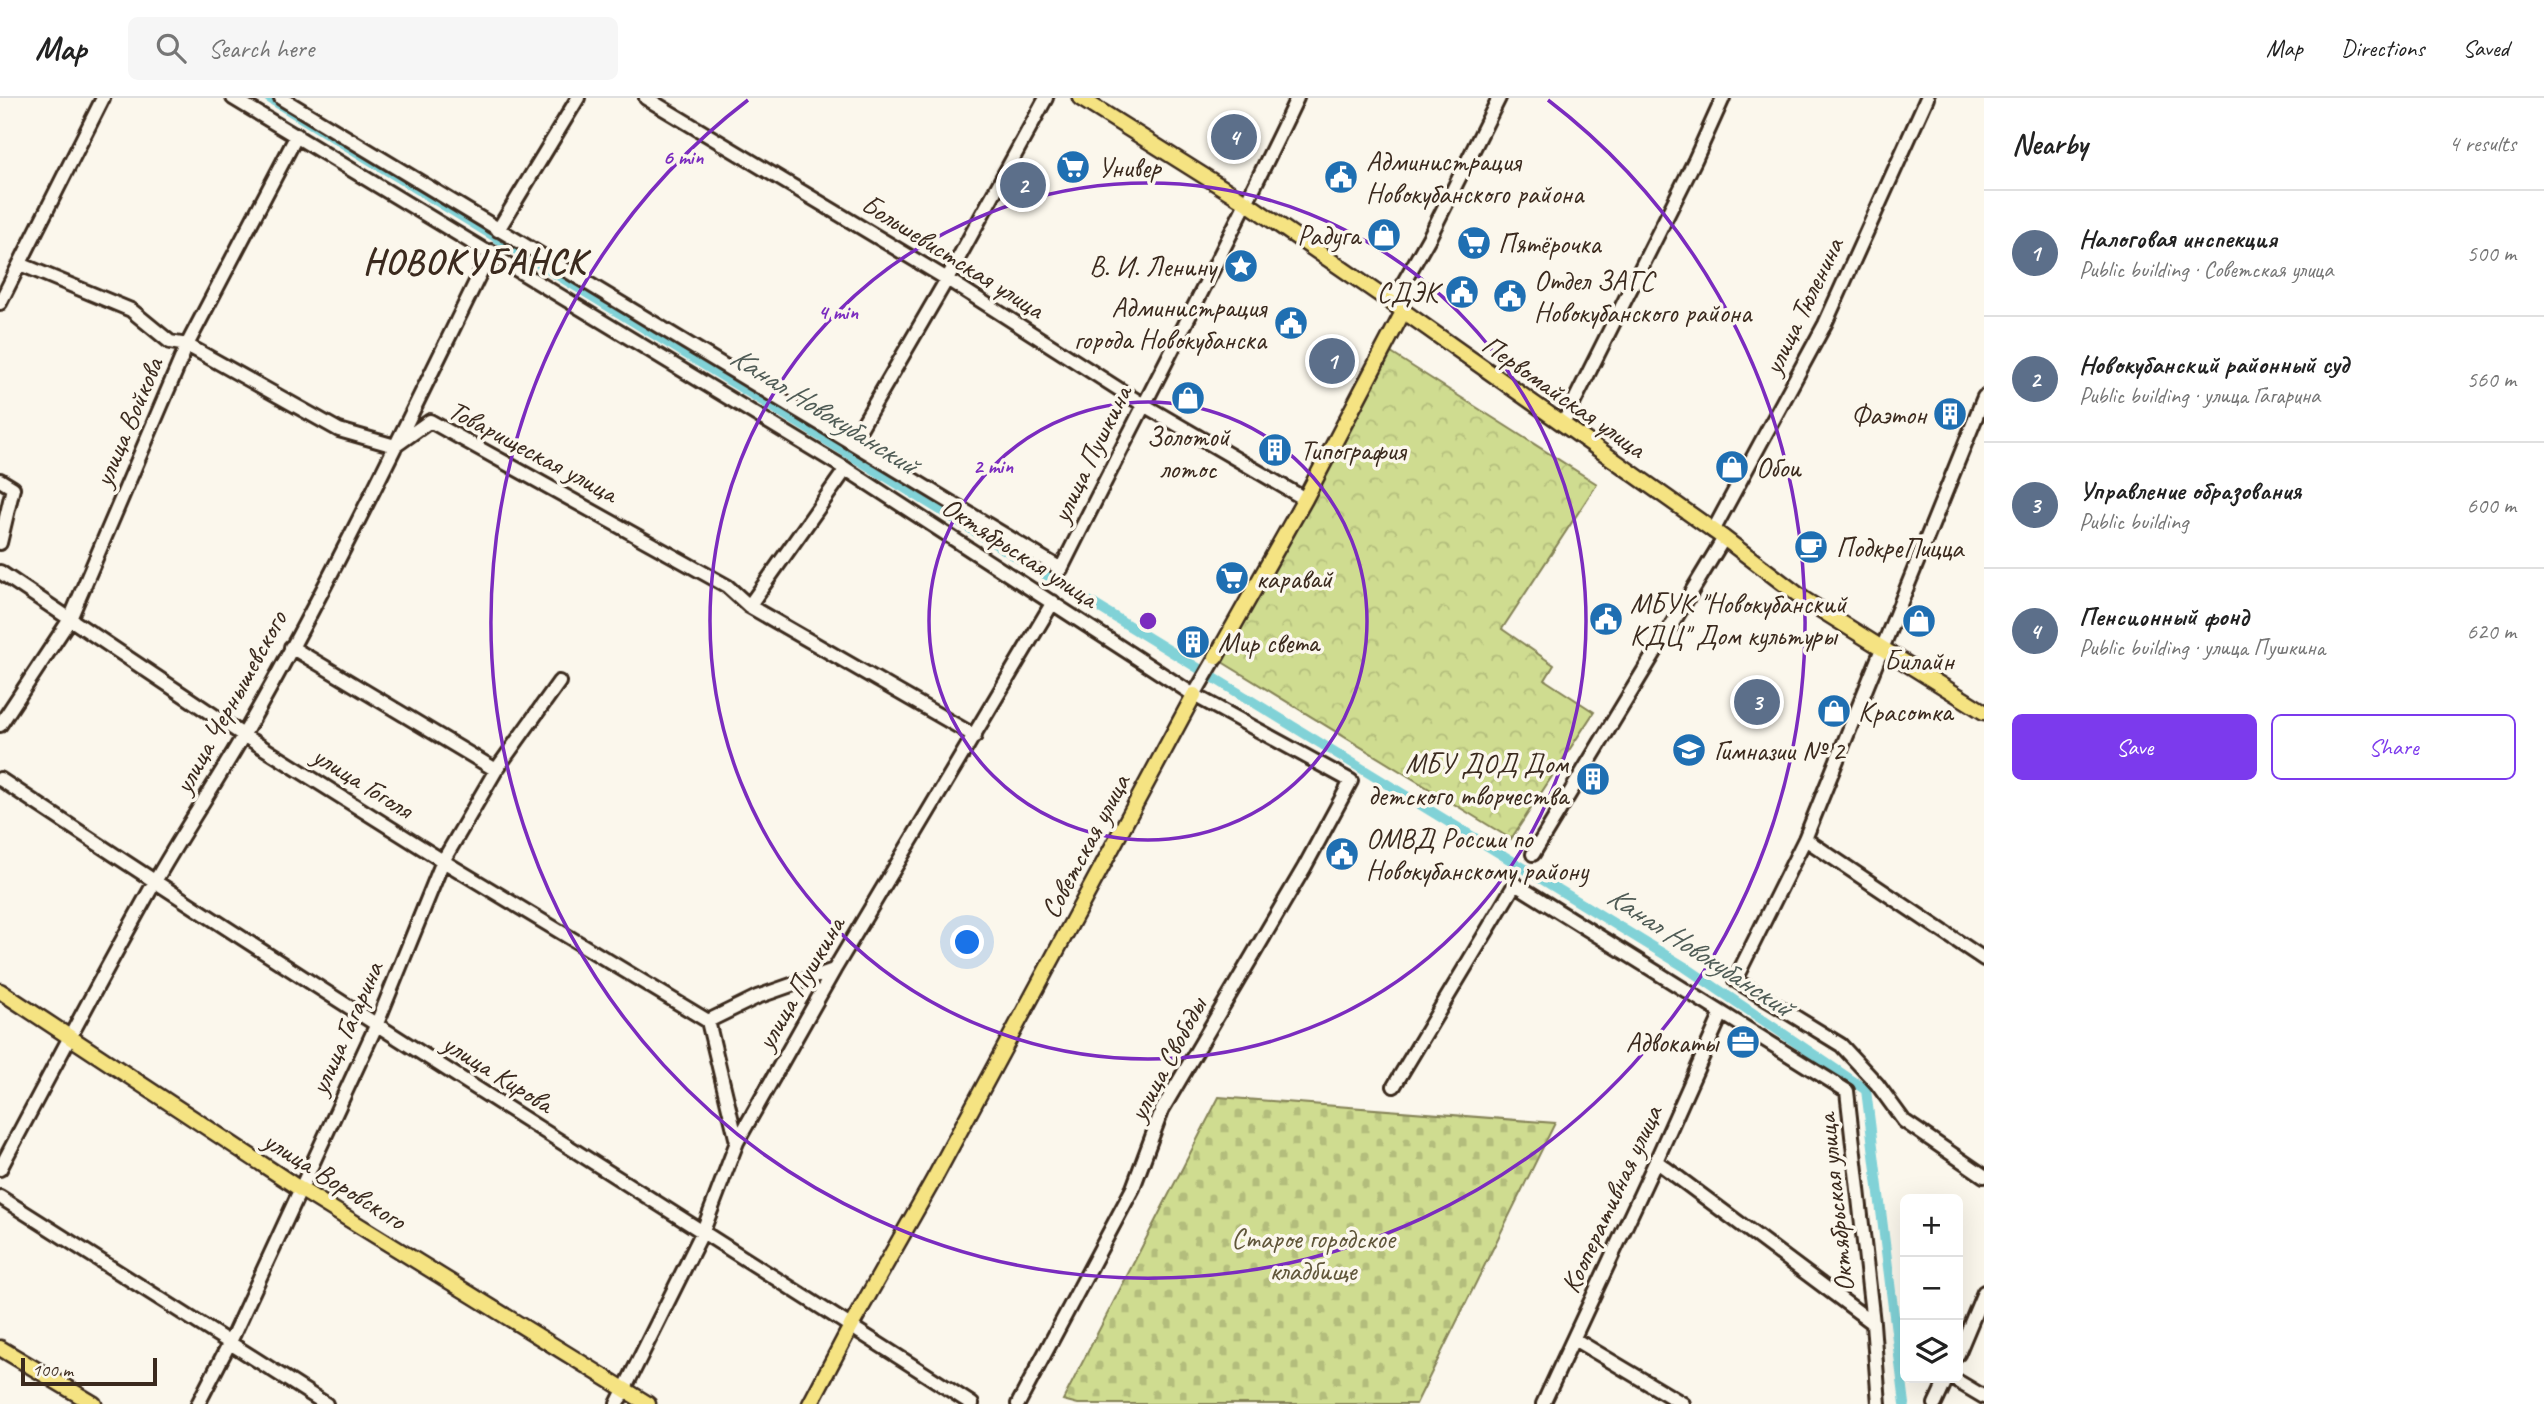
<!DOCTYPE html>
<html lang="en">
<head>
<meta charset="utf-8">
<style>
  :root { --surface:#fff; --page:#f6f6f6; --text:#222; --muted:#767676; --line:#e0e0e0; --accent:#7c3aed }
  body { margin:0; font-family:Caveat,sans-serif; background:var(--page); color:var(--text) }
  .controls { position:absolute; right:21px; bottom:21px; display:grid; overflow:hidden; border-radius:10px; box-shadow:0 7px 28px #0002 }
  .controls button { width:63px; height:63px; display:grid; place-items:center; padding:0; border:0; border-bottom:2px solid var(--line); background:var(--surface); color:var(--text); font:35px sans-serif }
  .scale { position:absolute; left:21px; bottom:18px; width:136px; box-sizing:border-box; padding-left:7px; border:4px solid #3b2a1e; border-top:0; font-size:19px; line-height:24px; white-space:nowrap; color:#3b2a1e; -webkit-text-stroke:5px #fbf7ec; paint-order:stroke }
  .you { position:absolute; left:968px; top:845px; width:24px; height:24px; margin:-18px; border:5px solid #fff; border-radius:50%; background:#1a73e8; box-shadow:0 0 0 10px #1a73e833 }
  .badge { display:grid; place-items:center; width:46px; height:46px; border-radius:50%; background:var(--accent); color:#fff; font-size:23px; font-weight:700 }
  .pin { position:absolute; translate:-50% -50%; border:4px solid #fff; box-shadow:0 2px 7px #0006 }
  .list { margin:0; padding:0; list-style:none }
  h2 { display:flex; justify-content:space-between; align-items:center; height:91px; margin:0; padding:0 28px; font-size:30px }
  h2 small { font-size:23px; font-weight:400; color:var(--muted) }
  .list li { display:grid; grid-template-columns:46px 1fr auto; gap:21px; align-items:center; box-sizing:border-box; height:126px; padding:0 28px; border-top:2px solid var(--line) }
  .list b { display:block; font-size:26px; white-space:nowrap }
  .list p { margin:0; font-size:23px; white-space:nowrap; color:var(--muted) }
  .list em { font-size:23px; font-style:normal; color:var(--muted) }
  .actions { display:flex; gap:14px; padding:21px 28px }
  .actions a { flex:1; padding:16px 0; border:2px solid var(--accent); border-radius:10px; text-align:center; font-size:24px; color:var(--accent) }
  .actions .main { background:var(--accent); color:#fff }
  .icon { flex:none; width:38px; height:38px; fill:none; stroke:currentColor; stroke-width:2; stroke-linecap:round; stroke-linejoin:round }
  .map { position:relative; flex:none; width:1984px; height:1306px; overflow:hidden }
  header { display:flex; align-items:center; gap:42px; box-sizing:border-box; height:98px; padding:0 35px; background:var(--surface); border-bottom:2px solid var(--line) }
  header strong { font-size:33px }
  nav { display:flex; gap:38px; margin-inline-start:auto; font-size:24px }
  .search { width:490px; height:63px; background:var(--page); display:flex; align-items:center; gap:18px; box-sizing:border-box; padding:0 24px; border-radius:10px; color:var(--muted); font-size:26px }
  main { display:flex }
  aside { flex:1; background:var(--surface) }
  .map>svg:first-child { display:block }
</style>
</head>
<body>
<header>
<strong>Map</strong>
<div class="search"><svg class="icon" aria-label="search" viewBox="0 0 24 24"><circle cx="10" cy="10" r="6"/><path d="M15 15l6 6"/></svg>Search here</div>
<nav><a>Map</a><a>Directions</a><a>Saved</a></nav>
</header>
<main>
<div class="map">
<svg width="1984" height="1306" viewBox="0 0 1984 1306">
  <defs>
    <pattern id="cemetery-stones" width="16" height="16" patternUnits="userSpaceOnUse" patternTransform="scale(1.75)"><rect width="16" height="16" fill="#cfdc90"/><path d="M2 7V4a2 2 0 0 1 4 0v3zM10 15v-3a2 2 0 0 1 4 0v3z" fill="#b3bd7c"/></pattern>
    <pattern id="park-crowns" width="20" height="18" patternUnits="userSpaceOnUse" patternTransform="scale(1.75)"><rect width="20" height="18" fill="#cfdc90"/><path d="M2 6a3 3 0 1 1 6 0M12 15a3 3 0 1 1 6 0" fill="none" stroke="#b3bd7c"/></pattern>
  </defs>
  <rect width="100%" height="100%" fill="#fbf7ec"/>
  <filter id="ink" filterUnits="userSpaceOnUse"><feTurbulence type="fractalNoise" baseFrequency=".0143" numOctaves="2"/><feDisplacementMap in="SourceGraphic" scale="14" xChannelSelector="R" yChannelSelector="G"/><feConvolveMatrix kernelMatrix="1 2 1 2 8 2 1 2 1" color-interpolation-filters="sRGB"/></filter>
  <g filter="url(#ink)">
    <path fill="url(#cemetery-stones)" stroke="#858357" stroke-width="2" d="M1219,999L1555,1025L1416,1306H1078L1063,1302Z"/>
    <path fill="url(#park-crowns)" stroke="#858357" stroke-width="2" d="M1388,253L1597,386L1502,531L1554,567L1545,582L1594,614L1511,741L1222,564Z"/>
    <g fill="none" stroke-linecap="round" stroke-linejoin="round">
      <path stroke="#81d2d7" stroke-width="10" d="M269,0L1685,869L1866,992L1905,1306"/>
      <g stroke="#3b2a1e" stroke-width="18">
        <path id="minor" d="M233,0L846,371L1194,597L1351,683L1304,770L1162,1012L1133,1090L1018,1306
          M281,0C540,158 802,312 1061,471C1139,314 1222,159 1297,0
          M646,0L947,181L1142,306L1305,401
          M498,132L578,0
          M20,166L131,212L170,244L187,247L339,332L395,348L430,323L727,488L749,508L975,638
          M0,205L103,0
          M1392,205L1430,138L1499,0
          M1984,299L1805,741L1735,882L1841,947L1877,986L1904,1023L1984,1078
          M1563,326L1695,62L1723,0
          M853,343L947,181L1046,0
          M0,382L13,390L0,445
          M1713,433L1825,226L1927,0
          M0,474L243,637L443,763L708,923L757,899L834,872
          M749,508L846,371
          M291,549L496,672
          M1194,597L1216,559
          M0,627L70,521L187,247L297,37
          M0,681C320,895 648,1097 972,1306
          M1805,741L1984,861
          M1533,756L1724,440
          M708,923L737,1044
          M1394,988L1515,786L1847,993L1873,1225L1879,1306
          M1656,1063L1873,1225
          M0,1071C50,976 100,881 153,787C181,737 214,688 243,638C333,481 411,316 491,153
          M0,1099L326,1306
          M1574,1241L1683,1306
          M1958,1256L1984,1194
          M1952,1280L1984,1299
          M198,1306L230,1244L376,928L443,763L496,672L559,584
          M617,1306L703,1133L737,1044L834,872L1053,504
          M1543,1306L1656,1063L1722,915
          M1935,1306L1947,1280"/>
      </g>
      <g stroke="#3b2a1e" stroke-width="19">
        <path id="major" d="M1080,0L1247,105L1392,205L1724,440L1805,502L1984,614
          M1216,559L1305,401L1403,214
          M0,893L300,1091L648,1306
          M0,1250L94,1306
          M810,1306L851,1228L934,1081L1194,597"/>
      </g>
      <use href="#minor" stroke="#fbf7ec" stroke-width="12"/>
      <use href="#major" stroke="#f5e382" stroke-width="14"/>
    </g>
  </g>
  <g fill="none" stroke="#7b2cbf" stroke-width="3.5">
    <circle cx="1148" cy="523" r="219"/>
    <circle cx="1148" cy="523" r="438"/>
    <path d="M1548 2A657 657 0 1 1 748 2"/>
  </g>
  <defs>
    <g id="supermarket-disc" transform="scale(1.75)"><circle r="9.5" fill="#1f6fb2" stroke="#fbf7ec"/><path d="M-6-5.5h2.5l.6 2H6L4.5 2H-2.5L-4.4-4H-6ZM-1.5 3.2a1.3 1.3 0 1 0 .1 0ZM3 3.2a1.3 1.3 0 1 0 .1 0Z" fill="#fff"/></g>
    <g id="civic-disc" transform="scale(1.75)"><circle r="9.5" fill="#1f6fb2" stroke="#fbf7ec"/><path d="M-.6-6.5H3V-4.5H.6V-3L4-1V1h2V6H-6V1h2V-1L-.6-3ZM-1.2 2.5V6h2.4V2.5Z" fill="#fff"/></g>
    <g id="shop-disc" transform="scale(1.75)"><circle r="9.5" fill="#1f6fb2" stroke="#fbf7ec"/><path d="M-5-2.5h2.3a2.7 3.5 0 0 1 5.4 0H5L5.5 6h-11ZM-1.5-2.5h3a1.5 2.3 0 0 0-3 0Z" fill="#fff"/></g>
    <g id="sight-disc" transform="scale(1.75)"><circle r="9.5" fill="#1f6fb2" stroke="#fbf7ec"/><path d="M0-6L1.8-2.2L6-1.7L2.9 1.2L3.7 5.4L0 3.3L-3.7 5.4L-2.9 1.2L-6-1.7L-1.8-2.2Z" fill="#fff"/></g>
    <g id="building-disc" transform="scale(1.75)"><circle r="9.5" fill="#1f6fb2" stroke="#fbf7ec"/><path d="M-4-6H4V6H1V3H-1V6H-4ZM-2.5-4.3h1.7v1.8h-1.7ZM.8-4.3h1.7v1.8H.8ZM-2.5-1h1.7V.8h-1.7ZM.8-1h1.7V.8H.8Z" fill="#fff"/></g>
    <g id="cafe-disc" transform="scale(1.75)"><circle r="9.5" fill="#1f6fb2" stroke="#fbf7ec"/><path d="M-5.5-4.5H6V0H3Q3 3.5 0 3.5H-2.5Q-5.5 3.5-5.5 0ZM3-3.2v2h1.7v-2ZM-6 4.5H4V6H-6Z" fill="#fff"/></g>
    <g id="school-disc" transform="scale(1.75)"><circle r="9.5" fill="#1f6fb2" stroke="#fbf7ec"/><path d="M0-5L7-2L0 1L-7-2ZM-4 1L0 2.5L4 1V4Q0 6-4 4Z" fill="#fff"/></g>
    <g id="office-disc" transform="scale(1.75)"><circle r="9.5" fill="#1f6fb2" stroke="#fbf7ec"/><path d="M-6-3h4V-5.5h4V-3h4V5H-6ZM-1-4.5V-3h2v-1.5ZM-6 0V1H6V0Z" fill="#fff"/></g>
  </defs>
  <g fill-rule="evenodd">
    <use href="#supermarket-disc" x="1073" y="69"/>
    <use href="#civic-disc" x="1341" y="79"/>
    <use href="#shop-disc" x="1384" y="137"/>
    <use href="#supermarket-disc" x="1474" y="145"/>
    <use href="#sight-disc" x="1241" y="168"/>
    <use href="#civic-disc" x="1462" y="194"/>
    <use href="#civic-disc" x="1510" y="198"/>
    <use href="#civic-disc" x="1291" y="225"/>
    <use href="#shop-disc" x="1188" y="300"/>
    <use href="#building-disc" x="1950" y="316"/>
    <use href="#building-disc" x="1275" y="352"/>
    <use href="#shop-disc" x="1732" y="369"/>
    <use href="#cafe-disc" x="1811" y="449"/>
    <use href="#supermarket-disc" x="1232" y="480"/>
    <use href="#civic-disc" x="1606" y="521"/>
    <use href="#shop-disc" x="1919" y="523"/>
    <use href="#building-disc" x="1193" y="544"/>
    <use href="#shop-disc" x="1834" y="613"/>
    <use href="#school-disc" x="1689" y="652"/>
    <use href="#building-disc" x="1593" y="681"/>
    <use href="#civic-disc" x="1342" y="756"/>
    <use href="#office-disc" x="1743" y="944"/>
  </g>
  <g text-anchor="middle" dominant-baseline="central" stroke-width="7" stroke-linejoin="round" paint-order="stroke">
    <g font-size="28" fill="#3b2a1e" stroke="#fbf7ec" text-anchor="start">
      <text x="1366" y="63">Администрация<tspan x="1366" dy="32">Новокубанского района</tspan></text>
      <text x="1098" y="69">Универ</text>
      <text x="1360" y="137" text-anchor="end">Радуга</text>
      <text x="1498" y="145">Пятёрочка</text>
      <text x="1216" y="168" text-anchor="end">В. И. Ленину</text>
      <text x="1534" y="182">Отдел ЗАГС<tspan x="1534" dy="32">Новокубанского района</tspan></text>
      <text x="1438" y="194" text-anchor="end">СДЭК</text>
      <text x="1266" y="209" text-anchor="end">Администрация<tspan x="1266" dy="32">города Новокубанска</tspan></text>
      <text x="1926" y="316" text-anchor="end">Фаэтон</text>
      <text x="1188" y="338" text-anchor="middle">Золотой<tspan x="1188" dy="32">лотос</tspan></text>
      <text x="1300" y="352">Типография</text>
      <text x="1756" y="369">Обои</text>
      <text x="1836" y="449">ПодкреПицца</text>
      <text x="1256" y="480">каравай</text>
      <text x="1630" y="505">МБУК "Новокубанский<tspan x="1630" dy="32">КДЦ" Дом культуры</tspan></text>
      <text x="1218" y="544">Мир света</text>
      <text x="1919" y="562" text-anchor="middle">Билайн</text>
      <text x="1858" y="613">Красотка</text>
      <text x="1714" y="652">Гимназии № 2</text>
      <text x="1568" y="665" text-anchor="end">МБУ ДОД Дом<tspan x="1568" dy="32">детского творчества</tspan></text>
      <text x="1366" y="740">ОМВД России по<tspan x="1366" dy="32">Новокубанскому району</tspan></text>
      <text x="1718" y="944" text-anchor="end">Адвокаты</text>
    </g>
    <g font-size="28" fill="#3b2a1e" stroke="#fbf7ec">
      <text transform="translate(953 158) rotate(32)">Большевистская улица</text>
      <text transform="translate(1803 208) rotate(-64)">улица Тюленина</text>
      <text transform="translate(1564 298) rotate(35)">Первомайская улица</text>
      <text transform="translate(128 324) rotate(-67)">улица Войкова</text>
      <text transform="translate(533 353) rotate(28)">Товарищеская улица</text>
      <text transform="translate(1091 356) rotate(-64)">улица Пушкина</text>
      <text transform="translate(1020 454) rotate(33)">Октябрьская улица</text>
      <text transform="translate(230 604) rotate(-61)">улица Чернышевского</text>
      <text transform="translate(363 684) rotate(32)">улица Гоголя</text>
      <text transform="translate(1085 748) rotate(-62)">Советская улица</text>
      <text transform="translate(800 885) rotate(-60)">улица Пушкина</text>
      <text transform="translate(346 930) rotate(-66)">улица Гагарина</text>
      <text transform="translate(1167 961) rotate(-62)">улица Свободы</text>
      <text transform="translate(498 975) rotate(32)">улица Кирова</text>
      <text transform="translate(335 1082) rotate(32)">улица Воровского</text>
      <text transform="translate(1611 1101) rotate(-65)">Кооперативная улица</text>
      <text transform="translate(1835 1105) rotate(-96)">Октябрьская улица</text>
    </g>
    <g font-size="28" fill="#60563a" stroke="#fbf7ec">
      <text x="1313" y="1140">Старое городское<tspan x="1313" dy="32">кладбище</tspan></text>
    </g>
    <g font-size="30" font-style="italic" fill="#505c56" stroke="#fbf7ec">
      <text transform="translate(824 312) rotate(32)">Канал Новокубанский</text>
      <text transform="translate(1700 853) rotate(33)">Канал Новокубанский</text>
    </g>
    <g font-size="35" font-weight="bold" letter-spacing="2" fill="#3b2a1e" stroke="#fbf7ec">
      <text x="475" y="163">НОВОКУБАНСК</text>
    </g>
  </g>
  <circle cx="1148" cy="523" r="10" fill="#7b2cbf" stroke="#fbf7ec" stroke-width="3.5"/>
  <g font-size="21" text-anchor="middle" font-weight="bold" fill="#7b2cbf" stroke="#fbf7ec" stroke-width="7" stroke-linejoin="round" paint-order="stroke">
    <text x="683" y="66">6 min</text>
    <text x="838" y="221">4 min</text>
    <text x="993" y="375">2 min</text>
  </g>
</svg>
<div class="controls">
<button>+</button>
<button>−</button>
<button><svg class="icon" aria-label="layers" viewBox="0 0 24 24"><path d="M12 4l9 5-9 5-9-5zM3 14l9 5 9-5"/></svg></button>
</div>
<div class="scale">100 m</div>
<div class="you"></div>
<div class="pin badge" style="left:1332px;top:263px;background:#5c6f8a">1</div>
<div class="pin badge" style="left:1023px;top:87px;background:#5c6f8a">2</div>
<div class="pin badge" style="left:1757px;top:604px;background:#5c6f8a">3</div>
<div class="pin badge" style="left:1234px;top:39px;background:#5c6f8a">4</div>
</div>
<aside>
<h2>Nearby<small>4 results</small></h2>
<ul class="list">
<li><span class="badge" style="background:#5c6f8a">1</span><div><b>Налоговая инспекция</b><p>Public building · Советская улица</p></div><em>500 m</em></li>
<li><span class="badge" style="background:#5c6f8a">2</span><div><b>Новокубанский районный суд</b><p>Public building · улица Гагарина</p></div><em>560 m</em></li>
<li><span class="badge" style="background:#5c6f8a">3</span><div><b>Управление образования</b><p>Public building</p></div><em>600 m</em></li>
<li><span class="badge" style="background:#5c6f8a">4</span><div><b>Пенсионный фонд</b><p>Public building · улица Пушкина</p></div><em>620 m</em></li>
</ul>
<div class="actions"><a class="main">Save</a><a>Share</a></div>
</aside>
</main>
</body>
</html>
